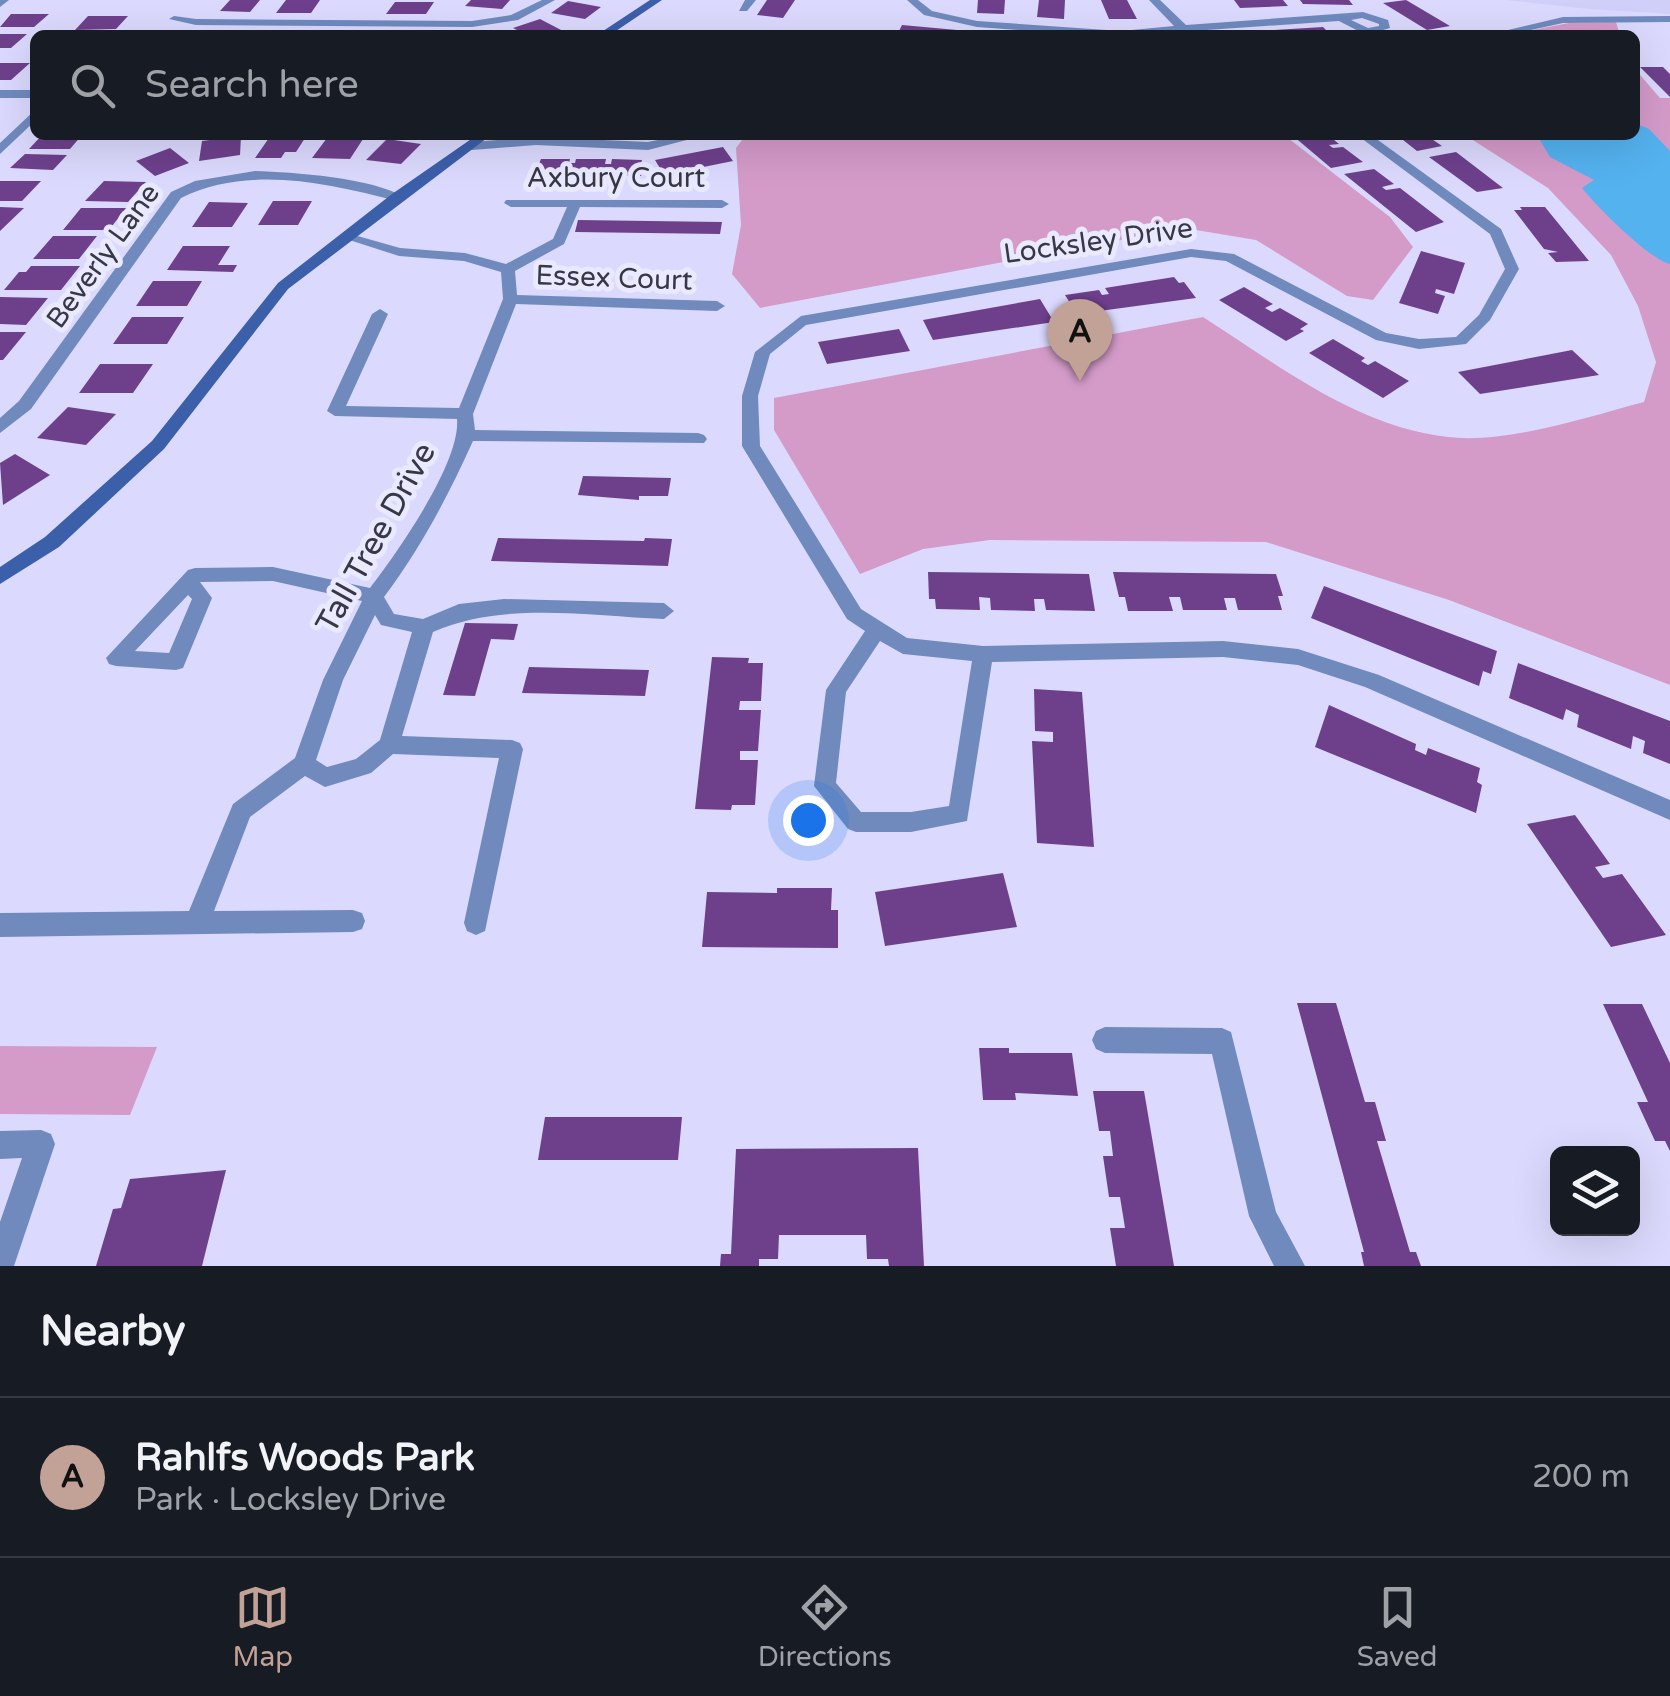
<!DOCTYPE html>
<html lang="en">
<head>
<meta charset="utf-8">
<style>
  :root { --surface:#171b24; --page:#242831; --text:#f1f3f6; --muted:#9ea1a6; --line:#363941; --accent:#c2a296 }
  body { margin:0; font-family:"Varela Round",sans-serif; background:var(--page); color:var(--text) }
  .controls { position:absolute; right:30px; bottom:30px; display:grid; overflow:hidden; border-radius:15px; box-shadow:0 10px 40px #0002 }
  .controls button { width:90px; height:90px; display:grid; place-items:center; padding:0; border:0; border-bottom:2px solid var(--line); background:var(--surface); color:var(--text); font:50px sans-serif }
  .you { position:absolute; left:808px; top:820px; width:35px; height:35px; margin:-25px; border:8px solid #fff; border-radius:50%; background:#1a73e8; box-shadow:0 0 0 15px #1a73e833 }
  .badge { display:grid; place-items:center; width:65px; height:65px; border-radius:50%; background:var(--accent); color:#111; font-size:32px; font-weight:700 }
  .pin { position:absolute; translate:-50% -82px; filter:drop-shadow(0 2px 5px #0008) }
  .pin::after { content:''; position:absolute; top:52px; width:35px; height:30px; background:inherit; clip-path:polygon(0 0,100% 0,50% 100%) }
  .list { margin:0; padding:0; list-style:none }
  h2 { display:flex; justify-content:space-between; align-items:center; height:130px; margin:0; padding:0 40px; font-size:42px }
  h2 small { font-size:32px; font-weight:400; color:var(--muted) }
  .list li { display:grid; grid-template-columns:65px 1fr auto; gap:30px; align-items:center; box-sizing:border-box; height:160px; padding:0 40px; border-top:2px solid var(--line) }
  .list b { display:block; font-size:38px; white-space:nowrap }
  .list p { margin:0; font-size:32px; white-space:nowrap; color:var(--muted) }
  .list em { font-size:32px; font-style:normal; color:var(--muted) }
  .icon { flex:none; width:55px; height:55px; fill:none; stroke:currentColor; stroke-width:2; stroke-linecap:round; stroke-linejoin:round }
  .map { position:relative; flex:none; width:1670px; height:1266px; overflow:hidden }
  .search { position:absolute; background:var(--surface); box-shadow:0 10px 40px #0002; left:30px; right:30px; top:30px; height:110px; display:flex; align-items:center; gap:25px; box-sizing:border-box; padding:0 35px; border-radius:15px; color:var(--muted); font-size:38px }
  .sheet { height:290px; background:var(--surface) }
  nav { display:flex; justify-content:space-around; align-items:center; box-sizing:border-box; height:140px; border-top:2px solid var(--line); background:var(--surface); font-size:28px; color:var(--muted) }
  nav a { display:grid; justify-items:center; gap:5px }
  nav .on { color:var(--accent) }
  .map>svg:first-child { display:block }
</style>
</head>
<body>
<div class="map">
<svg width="1670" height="1266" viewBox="0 0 1670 1266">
  <rect width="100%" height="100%" fill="#dbdafe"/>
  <path fill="#d0cff9" d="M1505,0H1670V14L1589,9Z"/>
  <path fill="#d49bc9" d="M1616,22L1620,35H1508L1569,23Z
    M1635,69L1660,98H1670V685L1449,600L1266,542L990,540L923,549L860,574L774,430V398L1203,317C1280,366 1355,426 1448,437C1507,444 1587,417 1644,402L1656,362L1638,306L1611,255L1548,188L1465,135H1635Z
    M746,135H1284L1390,217L1413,247L1373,300L1347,296L1256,240L1184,228L760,308L732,274L741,225L736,148Z
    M0,1046L157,1047L130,1115L0,1114Z"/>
  <path fill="#54b2ef" d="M1635,123L1649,129L1670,151V264C1649,259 1597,207 1582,188L1594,180L1550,157L1537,135H1635Z"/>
  <path fill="#6e408c" d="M230,0H260L250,12L220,11Z
    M286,0H320L311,13H276Z
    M471,0H510L502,9L465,6Z
    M767,0H795L783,18L757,15Z
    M978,0H1005L1004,14L977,13Z
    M1039,0H1065L1064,19L1037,17Z
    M1101,0H1127L1137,19H1109Z
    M1234,0H1283L1288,6L1240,8Z
    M1300,0H1349L1353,5L1303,4Z
    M1406,0L1450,26L1427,30L1383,3Z
    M568,1L601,7L585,19L551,13Z
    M395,2H434L426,14H386Z
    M11,14H49L34,27H0Z
    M88,16H128L116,29L75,30Z
    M540,19L563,31L527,35L513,28Z
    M902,25L979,32V35H897Z
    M1323,27L1331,35H1243V32Z
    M0,34H27L11,48H0Z
    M0,63H30L11,80H0Z
    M1640,67H1663L1670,74V97Z
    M42,135H82L70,149H29Z
    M1292,135H1328L1339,144L1329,145L1333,148L1343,147L1363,162L1331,168Z
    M1404,135H1426L1442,146L1417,151L1398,136Z
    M241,136L240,155L199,161L202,141Z
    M269,138H305L296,152H285L281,158H255Z
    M327,138L363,139L350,159L312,158Z
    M387,139L421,144L401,164L366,160Z
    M723,147L733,161L664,175L655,160Z
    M170,148L189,163L155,176L136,161Z
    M1456,152L1503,188L1477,192L1429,157Z
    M25,154L67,155L53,170L10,168Z
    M541,159H570L569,163H575L576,159H606L605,164H611L612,159L642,160L640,166H644L641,176L534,175Z
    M1374,169L1394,184L1382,187L1386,190L1400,188L1444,222L1416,232L1344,174Z
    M0,181H41L22,201H0Z
    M104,181L146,182L128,202L85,201Z
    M273,201H312L298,225H258Z
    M209,202L248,203L232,227H192Z
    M0,207L24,208L0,231Z
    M1520,207H1545L1589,261L1556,262L1548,253L1558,252L1544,249L1514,210H1522Z
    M81,208H126L109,230H63Z
    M578,220L722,222L720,234L575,232Z
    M53,236H97L79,259H33Z
    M183,246H230L218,265H237L233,272L167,270Z
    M1421,251L1465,263L1454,294L1436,289L1435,293L1445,296L1438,314L1399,303Z
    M31,266H80L61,290H4L19,272H26Z
    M1174,277L1179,283L1184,282L1196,298L1077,314L1065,295L1099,290L1102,295L1109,294L1105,288Z
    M153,281H202L187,306H136Z
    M1244,287L1273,304L1265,308L1272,312L1280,308L1308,324L1300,329L1304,331L1286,341L1219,300Z
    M0,297L48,298L26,325L0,324Z
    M1040,299L1054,322L933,340L923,320Z
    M132,317H184L167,344H113Z
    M899,329L910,351L827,364L818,342Z
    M0,332H26L3,360H0Z
    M1333,339L1365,358L1361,361L1368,365L1375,361L1409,381L1383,398L1309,353Z
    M1572,350L1599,375L1480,394L1458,372Z
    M100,364H153L133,393H79Z
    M68,407L116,414L86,445L37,438Z
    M15,454L50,475L3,505L0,463Z
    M583,476L671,478L668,496H639V500L578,495Z
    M498,538L644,541L645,538L672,539L668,566L491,561Z
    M928,572L1089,574L1095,611L1046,610L1044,599H1034L1035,611L991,610L990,598L979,597L980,610L936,609L935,599H929Z
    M1113,572L1276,574L1283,596H1278L1282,610H1238L1235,598H1224L1227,610H1183L1180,597H1169L1173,611H1128L1125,597H1119Z
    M1324,586L1497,651L1491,674L1483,671L1479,686L1311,618Z
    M465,623L518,624L514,640L491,639L475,696L443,695Z
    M712,657L749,658L748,663H763L761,701H740L739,710H761L758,751H740V760H758L755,805H732L731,810L695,809Z
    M1518,663L1670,721V764L1643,753L1645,741L1633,736L1631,749L1577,727L1579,715L1566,709L1563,720L1509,698Z
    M529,667L649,670L645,696L522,693Z
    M1034,689L1082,692L1094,847L1037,843L1032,741L1053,742V732L1035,731Z
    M1329,705L1416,744L1415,750L1426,755L1428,748L1480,768L1477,782L1482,785L1476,813L1315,747Z
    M1575,815L1610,864L1595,867L1603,878L1622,874L1666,935L1611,947L1527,824Z
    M1003,873L1017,927L885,946L875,892Z
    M777,888H832L831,910H838V948L702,947L707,892L777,893Z
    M1297,1003H1336L1365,1102H1375L1386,1141H1377L1410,1252H1416L1421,1266H1364L1361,1252H1364Z
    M1603,1004H1642L1670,1063V1151L1665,1141H1655L1637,1102H1648Z
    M979,1048H1009V1053H1072L1078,1096L1015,1093L1016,1100H983Z
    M1093,1091H1144L1174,1266H1116L1110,1228H1125L1120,1197H1109L1103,1156H1113L1110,1131H1099Z
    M545,1117H682L678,1160H538Z
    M918,1148L924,1266H889L888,1259H867L866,1235H779L778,1259H759V1266H720L721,1254H731L736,1149Z
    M226,1170L202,1266H96L113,1209L121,1208L130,1179Z"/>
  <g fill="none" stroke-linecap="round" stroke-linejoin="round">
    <path fill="#708abe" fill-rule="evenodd" d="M0,0H9L0,7Z
      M542,0H555L518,20L472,27L196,25L169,19L174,16L196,19L472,21L511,15Z
      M745,0H756L747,11H739Z
      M907,0H918L932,11L977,21L1121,31L1174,26L1149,0H1160L1186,25L1363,12L1388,20L1390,28L1366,35L1339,21L1192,31V35L1180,32L1088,35L977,27L924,15ZM1362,18L1379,24V26L1368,28L1351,20Z
      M1670,16V22L1563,23L1508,35H1487L1563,17Z
      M0,90H35V98H0Z
      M35,110V121L0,154V143Z
      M682,135H706L648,150L536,145L472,150L466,146L472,142L536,137L648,142Z
      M1357,135H1371L1501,229L1519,269L1490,320L1466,344L1419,349L1376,340L1226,261L1191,257L806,325L770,354L758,396L760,446L861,609L907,638L983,646L1223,641L1298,649L1379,675L1670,800V820L1365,687L1298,665L1223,657L992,662L967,821L911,832H856L848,829L814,786L826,690L865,631L847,619L742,446V396L755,352L801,316L1191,249L1234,254L1386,333L1419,339L1456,337L1479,315L1505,269L1490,234ZM880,641L903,654L972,661L949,806L911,812H861L836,783L846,692Z
      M255,171C293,172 373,178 404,197L397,201C326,183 249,165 181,198L31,409L0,433V418L19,401L171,192L195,181Z
      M506,200H722L729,204L722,208L580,207L564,244L515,271L517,295L717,301L725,306L717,311L516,304L473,414L475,430L698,433L704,435L707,439L704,443L473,441C448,496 421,548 384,597L394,614L423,619L459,604L504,599L664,603L674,611L664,619C588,616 503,601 433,632L402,736L512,740L520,743L523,749L485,931L476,935L467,931L464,923L499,758L393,754L371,773L325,787L305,776L250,817L214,911L353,910L362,913L365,921L362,929L353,932L0,937V913L189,911L233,804L295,758L323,680L362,601L273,581L200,582L212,598L183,668L176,670L116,666L109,664L106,658L188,570L195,568L273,567L370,588C397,553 461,462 457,419L335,416L327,411L372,314L380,309L388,314L346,406L459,408L503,299L501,272L464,261L399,256L340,237L347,233L400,248L465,253L506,264L553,239L567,207H511L504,203ZM188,595L192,599L169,653L135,651ZM375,615L381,625L412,632L380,740L356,759L327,767L316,760L343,680Z
      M1105,1027L1222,1028L1231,1032L1276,1212L1305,1266H1274L1249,1216L1212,1054L1105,1053L1096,1049L1092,1040L1096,1031Z
      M41,1130L51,1134L55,1144L14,1266H0V1222L22,1158L0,1159V1131Z"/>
    <path fill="#3c5faa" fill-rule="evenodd" d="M650,0H662L610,35H597Z
      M477,135H491L288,289L164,449L59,547L0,584V567L45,537L152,441L278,283L392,194Z"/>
  </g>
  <g text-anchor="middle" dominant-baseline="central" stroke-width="10" stroke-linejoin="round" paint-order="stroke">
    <g font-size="28" fill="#373745" stroke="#e9e9ff">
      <text x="616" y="178">Axbury Court</text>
      <text transform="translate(1098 241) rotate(-8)">Locksley Drive</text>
      <text transform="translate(103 256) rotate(-54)">Beverly Lane</text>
      <text transform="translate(614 278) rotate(2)">Essex Court</text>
    </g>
    <g font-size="32" fill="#373745" stroke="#e9e9ff">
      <text transform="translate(376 538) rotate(-61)">Tall Tree Drive</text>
    </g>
  </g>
</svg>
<div class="controls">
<button><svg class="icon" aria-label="layers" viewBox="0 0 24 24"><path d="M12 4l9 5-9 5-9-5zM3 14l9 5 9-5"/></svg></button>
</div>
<div class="you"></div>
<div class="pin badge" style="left:1080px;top:381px">A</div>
<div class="search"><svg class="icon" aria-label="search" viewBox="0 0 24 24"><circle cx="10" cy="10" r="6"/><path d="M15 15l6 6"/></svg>Search here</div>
</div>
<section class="sheet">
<h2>Nearby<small></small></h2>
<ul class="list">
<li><span class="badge">A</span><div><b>Rahlfs Woods Park</b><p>Park · Locksley Drive</p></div><em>200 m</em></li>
</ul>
</section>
<nav>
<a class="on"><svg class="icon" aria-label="map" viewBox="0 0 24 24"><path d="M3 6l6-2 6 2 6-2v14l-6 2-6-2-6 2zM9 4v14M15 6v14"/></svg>Map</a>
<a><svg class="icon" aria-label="directions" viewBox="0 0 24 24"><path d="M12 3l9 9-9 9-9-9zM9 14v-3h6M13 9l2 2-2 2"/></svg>Directions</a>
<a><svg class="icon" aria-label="saved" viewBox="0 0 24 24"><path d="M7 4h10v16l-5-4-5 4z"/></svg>Saved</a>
</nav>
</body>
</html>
